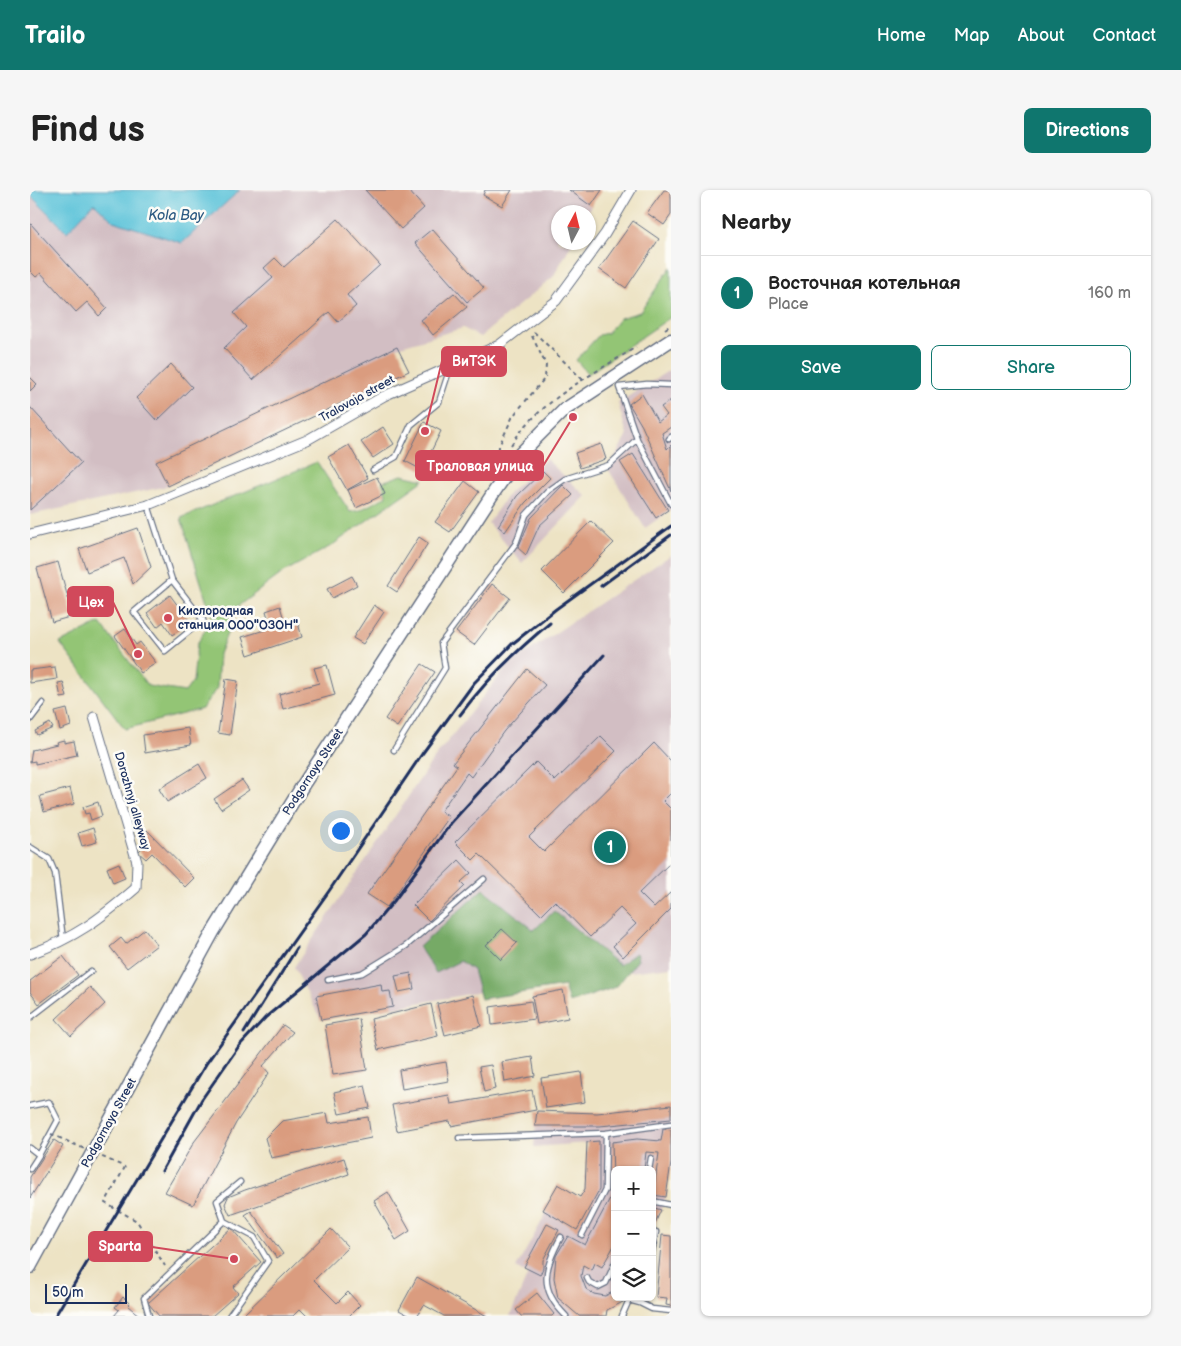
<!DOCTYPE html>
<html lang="en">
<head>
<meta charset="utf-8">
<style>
  :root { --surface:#fff; --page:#f6f6f6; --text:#222; --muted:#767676; --line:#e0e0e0; --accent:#0f766e }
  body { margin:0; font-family:"Balsamiq Sans",sans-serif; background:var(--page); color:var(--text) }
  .controls { position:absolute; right:15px; bottom:15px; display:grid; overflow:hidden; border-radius:8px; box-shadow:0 1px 4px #0004 }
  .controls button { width:45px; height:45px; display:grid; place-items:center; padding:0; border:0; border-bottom:1px solid var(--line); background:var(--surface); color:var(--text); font:25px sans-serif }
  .compass { position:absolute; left:521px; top:15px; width:45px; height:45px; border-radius:50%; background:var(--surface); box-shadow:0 1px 4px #0004; rotate:7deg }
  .scale { position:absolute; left:15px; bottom:12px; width:82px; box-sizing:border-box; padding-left:5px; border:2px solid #1b2f5e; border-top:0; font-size:14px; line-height:18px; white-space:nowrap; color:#1b2f5e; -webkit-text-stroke:4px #fdfcf7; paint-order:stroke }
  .you { position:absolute; left:310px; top:640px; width:18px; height:18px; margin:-12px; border:4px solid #fff; border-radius:50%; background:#1a73e8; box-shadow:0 0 0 8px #1a73e833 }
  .badge { display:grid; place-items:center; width:32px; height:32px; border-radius:50%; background:var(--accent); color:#fff; font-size:16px; font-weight:700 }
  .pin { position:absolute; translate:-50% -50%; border:2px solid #fff; box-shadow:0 1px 5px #0006 }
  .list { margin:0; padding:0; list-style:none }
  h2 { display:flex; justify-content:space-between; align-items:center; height:65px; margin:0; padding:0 20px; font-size:21px }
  h2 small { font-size:16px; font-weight:400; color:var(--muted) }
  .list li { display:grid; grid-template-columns:32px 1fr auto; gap:15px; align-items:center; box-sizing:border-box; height:75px; padding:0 20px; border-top:1px solid var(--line) }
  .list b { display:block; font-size:19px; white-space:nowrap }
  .list p { margin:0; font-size:16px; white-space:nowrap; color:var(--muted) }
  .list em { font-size:16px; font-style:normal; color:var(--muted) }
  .actions { display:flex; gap:10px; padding:15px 20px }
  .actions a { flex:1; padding:11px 0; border:1px solid var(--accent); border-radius:8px; text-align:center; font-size:18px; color:var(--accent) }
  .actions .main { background:var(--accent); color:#fff }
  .icon { flex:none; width:28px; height:28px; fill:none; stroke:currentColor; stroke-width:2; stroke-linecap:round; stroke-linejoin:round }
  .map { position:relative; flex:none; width:641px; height:1126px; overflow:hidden; border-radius:8px }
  header { display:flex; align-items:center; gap:30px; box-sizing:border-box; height:70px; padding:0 25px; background:var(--accent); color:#fff }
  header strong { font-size:24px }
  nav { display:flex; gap:28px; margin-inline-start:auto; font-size:18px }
  .intro { display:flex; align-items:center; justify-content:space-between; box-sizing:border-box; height:120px; padding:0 30px }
  h1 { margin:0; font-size:35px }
  .button { padding:12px 22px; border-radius:8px; background:var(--accent); color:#fff; font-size:18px; font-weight:700 }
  main { display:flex; gap:30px; padding:0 30px }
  aside { flex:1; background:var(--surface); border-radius:8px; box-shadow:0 1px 4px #0004 }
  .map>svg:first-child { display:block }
</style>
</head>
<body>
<header>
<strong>Trailo</strong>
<nav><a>Home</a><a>Map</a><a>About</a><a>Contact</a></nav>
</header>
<div class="intro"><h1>Find us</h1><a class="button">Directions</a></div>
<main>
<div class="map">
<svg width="641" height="1126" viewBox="0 0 641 1126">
  <rect width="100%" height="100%" fill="#fdfcf7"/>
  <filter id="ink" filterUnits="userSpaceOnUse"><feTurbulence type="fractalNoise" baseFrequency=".02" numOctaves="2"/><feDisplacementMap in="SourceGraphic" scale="10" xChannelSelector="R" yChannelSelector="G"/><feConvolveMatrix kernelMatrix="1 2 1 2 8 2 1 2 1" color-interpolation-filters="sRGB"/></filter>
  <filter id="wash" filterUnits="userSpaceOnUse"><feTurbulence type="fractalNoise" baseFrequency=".0096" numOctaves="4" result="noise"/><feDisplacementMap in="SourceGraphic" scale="20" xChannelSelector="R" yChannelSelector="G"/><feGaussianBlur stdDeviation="1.12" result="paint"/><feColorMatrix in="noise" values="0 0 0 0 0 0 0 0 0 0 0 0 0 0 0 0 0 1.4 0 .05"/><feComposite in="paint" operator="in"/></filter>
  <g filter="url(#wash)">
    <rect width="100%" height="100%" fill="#ede3c4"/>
    <path fill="#d2bec3" d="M210,0H539L561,16L558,22H528V52L542,53L523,87L450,147L433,138L367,157L127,272L138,296L0,325V5L37,42L64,13L83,31L152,53Z
      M641,179V320L615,338L578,279L597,245L588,213Z
      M516,269L556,306L492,373L458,333L479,303Z
      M641,365V777L491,795L291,830L264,777L402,571L478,475Z
      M641,915V973L636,1007L622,1040V980H585V1107H594L593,1112L577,1120L576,1126H480L498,1084L486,1078L517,1022L535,1033L555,999L557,953L504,957L507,921L567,923Z"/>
    <path fill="#93c575" stroke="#577a6a" d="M641,77V127L558,184L546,170L569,145L577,143L590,128L610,122Z
      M287,272L320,322L330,320L357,306L352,292L372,285L394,290L301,356L254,382L208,416L189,464L187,498L172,519L95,539L30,453L70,433L118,496L155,502L163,491L167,454L182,428L151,328Z"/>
    <path fill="#76aa66" stroke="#486c62" d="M453,699L504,740L524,721L589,775L606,763L608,770L586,797L539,813L534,796L451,809L443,780L430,771L406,783L389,757Z"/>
    <path fill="#5cc3d9" stroke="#3c799c" d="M0,0H210L152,53L83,31L64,13L37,42L0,5Z"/>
    <g id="blocks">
      <path fill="#da9c7f" d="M335,0H378L394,18L371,39Z
        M455,0H482L472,16L453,5Z
        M539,0H572L561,16Z
        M634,0H641V25L634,35L617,23Z
        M308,29L350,75L317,105L326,116L308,132L299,122L223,190L194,158L216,137L204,123L243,88L234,78L245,68L254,77Z
        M603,31L629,49L596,98L569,79Z
        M0,33L77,118L69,126L57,112L46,122L11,83L6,87L0,81Z
        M402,39L454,98L437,112L385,53Z
        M424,103L437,117L403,145L391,130Z
        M367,157L379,181L138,296L126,272Z
        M141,174L162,197L127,231L106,208Z
        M0,187L7,194L0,201Z
        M612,204L628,232L637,225L631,217L641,210V237L632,243L637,259L641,255V301L612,236L599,214Z
        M0,217L51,273L0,320Z
        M394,232L411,241L392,280L375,271Z
        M353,237L364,254L343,268L331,252Z
        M571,254L576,269L550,278L545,263Z
        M319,255L338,288L317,300L298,267Z
        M603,264L638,320L626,328L590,272Z
        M513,281L520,288L495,313L475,342L468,336L487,306Z
        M347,287L355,304L326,318L318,300Z
        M435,291L449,302L420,342L405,332Z
        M533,295L543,305L509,336L496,365L488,358L501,328Z
        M561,331L584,353L534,403L512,381Z
        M108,338L121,377L103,394L94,368L57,382L49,359Z
        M389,347L398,353L367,402L358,396Z
        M28,372L43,426L22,432L7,378Z
        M322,386L327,395L302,408L297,399Z
        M462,394L480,408L444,455L426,442Z
        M140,405L160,432L142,445L133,432L127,437L117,423Z
        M344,415L354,422L333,454L323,448Z
        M250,416L255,433L267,430L272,447L218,465L212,447L241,438L236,421Z
        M95,439L106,455L110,452L126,473L111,483L85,446Z
        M392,474L405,482L367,537L355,529Z
        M297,475L305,505L253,519L249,504L289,493L284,478Z
        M25,477L27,489L0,493V480Z
        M497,479L515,495L474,541L441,587L437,583L411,621L419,627L357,717L337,704L427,576L423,573Z
        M196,489L208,491L200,545L188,543Z
        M33,492L37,507L31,508L28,493Z
        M37,519L41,536L30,540L25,522Z
        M20,533L23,538L7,545L5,541Z
        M158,538L161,555L115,563L113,545Z
        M571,546L586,561L499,647L514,662L624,553L641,571V603L633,611L641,619V672L609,703L624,718L641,702V719L593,767L583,756L606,734L590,718L560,747L525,711L511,725L449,664L443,670L425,652L506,572L525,591Z
        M34,550V553L44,551L47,565L5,574V571L0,572L2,560L27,554L26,552Z
        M169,574L177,588L137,612L129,599Z
        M212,590L219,600L191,619L184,609Z
        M40,598L44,614L14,622L10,606Z
        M68,612L72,626L61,630L59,623L55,624L53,617Z
        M63,638L67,652L52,656L48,643Z
        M117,640L164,688L155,697L122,663L116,669L108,662L117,653L110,646Z
        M429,670L441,683L431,692L435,696L399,731L383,715Z
        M89,673L95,688L83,693L77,678Z
        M115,739L127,755L97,778L80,757L91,748L96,754Z
        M472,739L487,753L471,770L456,755Z
        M33,766L48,785L9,814L0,802V791Z
        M381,783L384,799L369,802L365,786Z
        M351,794L352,802L360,801L363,817L291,830L286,806Z
        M60,797L75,814L41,846L26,829Z
        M533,800L538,828L507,834L502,806Z
        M443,805L451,836L415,845L407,814Z
        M501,811L504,829L462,835L460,817Z
        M401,814L408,846L348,860L341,829Z
        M329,829L337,880L303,885L295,835Z
        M253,835L263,842L233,876L239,883L206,933L163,1015L135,1002L164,952Z
        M502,867L505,886L475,892L472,872Z
        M416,872L419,891L372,899L369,880Z
        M461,875L465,899L454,902L449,877Z
        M551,882L555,912L516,918L511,888Z
        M335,895L340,918L309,924L304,902Z
        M502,900L506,920L421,936L420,931L367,941L362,915L419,905L421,914Z
        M641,915V929L570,936H505L507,921L567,923Z
        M297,923L299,933L338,927L341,948L241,968L235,948L252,931Z
        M633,939L641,940V973L636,1007L623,1005L629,963L616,962L614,980H585L583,990L582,952L607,949L631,951Z
        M24,950L33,956L0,1008V987Z
        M569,951V1000L547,1040L513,1020L528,994L550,1007L555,999L557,952Z
        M314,968L319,984L200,1025L195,1014L198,1007L215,1000Z
        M585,999V1054L572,1077L565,1073L562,1080L553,1075L551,1086L556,1099L564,1104L575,1106L585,1101V1107H594L593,1112L577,1120L576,1126H549L528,1108L524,1088L526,1066L538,1046L555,1055Z
        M358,1002L380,1041L366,1050L344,1011Z
        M622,1017L631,1020L622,1040Z
        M221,1021L253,1064L247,1068L215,1025Z
        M517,1034L529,1040L513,1070V1078L510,1085L494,1077Z
        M201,1038L231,1072L203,1097L208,1103L182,1126H129L118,1113Z
        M301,1039L318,1057L284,1090L307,1113L318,1102L330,1115L319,1126H277L270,1119L263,1126H212Z
        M632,1045L641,1046V1116L636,1115L637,1108L626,1107Z
        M387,1087L457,1126H414L394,1115L387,1126H380L369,1120Z
        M507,1103L524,1124L522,1126H491L486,1120Z
        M93,1107L100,1114L98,1116L110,1126H84L89,1120L85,1117Z"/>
    </g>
  </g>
  <g filter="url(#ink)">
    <use href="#blocks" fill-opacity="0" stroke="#646e82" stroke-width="1"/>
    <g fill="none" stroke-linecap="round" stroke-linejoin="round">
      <g stroke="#646e82" stroke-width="7">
        <path id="lane" d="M607,249L641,314
          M639,249L641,247
          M343,280L366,267L381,235L409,212L420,178
          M118,315L142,390L104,422L135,461L173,430L142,390
          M0,530L13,513
          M364,560L415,478L411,453L486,353L496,325L518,301L535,289L579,275L607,249L589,197L617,194L641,195
          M0,657L19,669L25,683L33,750
          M298,790L332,783L376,756L454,689
          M0,828L61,781
          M0,916L19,912L28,930L9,965
          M429,948L576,943L641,934
          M0,958L9,965L0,979
          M619,980L621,968
          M622,1011L641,1015
          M194,1031L224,1047L238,1071L199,1126
          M552,1045L575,1000L576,943
          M531,1047C514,1078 508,1099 536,1126
          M622,1061L626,1042
          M557,1088L559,1092L568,1097L576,1093L585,1073
          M610,1113L622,1119L641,1121
          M119,1126L114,1108L194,1031L187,1011L210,992
          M592,1126L599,1110L610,1113L612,1107"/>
      </g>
      <g stroke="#646e82" stroke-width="11">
        <path id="street" d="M0,344L118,315L277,250L354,206L469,155L526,111L575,44L601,0
          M0,764C45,748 70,729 106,698L107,672L64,527"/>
      </g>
      <g stroke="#646e82" stroke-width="15">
        <path id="secondary" d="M0,1077L183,742L273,595L462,305L491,263L534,220L641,150"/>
      </g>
      <path stroke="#646e82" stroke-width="2" stroke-dasharray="4 4" stroke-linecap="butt" d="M635,139L641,135
        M504,142L553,190
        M481,255C511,209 561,186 606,157
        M468,276L469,256L483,226L515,188L516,175L501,144
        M95,977L75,1013L107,1031L135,1076"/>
      <use href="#lane" stroke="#fff" stroke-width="4.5"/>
      <use href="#street" stroke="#fff" stroke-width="9"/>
      <use href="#secondary" stroke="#fff" stroke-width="12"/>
      <path stroke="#1b2f5e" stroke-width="3" d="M571,396L641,345
        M430,525C456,490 486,461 520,433
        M214,843L267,758
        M132,981L172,909L209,856L236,827L336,744L364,711L421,633L574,465
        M25,1126L176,874L299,701L392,564L444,493L482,454L526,419L641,336"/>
      <path stroke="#646e82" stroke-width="2" stroke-dasharray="4 4" stroke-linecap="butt" d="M21,944L95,977"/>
    </g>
  </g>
  <circle fill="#d1495b" stroke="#fdfcf7" stroke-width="2" cx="138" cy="428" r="5"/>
  <g text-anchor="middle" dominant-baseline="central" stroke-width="5" stroke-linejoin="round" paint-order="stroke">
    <g font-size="12" fill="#1b2f5e" stroke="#fdfcf7">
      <text transform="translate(327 209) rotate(-29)">Tralovaja street</text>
      <text transform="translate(283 582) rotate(-57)">Podgornaya Street</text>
      <text transform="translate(102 611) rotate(74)">Dorozhnyj alleyway</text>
      <text transform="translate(79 933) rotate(-61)">Podgornaya Street</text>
    </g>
    <g font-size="12" font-weight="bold" fill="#1b2f5e" stroke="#fdfcf7" text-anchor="start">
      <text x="148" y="421">Кислородная<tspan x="148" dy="14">станция ООО"ОЗОН"</tspan></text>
    </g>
    <g font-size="14" font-style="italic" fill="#2e5b83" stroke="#fdfcf7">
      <text x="146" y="25">Kola Bay</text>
    </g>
  </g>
  <path fill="none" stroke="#d1495b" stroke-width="2" d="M395 241L412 171M543 227L513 276M108 464L83 412M204 1069L122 1057"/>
  <g fill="#d1495b" stroke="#fdfcf7" stroke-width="2">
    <circle cx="395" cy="241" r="5"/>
    <circle cx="543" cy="227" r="5"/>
    <circle cx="108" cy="464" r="5"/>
    <circle cx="204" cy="1069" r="5"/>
  </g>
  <g fill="#d1495b" stroke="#d1495b" stroke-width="2">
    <rect x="412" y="157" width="64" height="29" rx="5"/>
    <rect x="386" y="261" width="127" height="29" rx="5"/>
    <rect x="38" y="397" width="45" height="29" rx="5"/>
    <rect x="59" y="1042" width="63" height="29" rx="5"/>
  </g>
  <g font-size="14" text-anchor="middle" font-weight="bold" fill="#fff">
    <text x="444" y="176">ВиТЭК</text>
    <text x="450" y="281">Траловая улица</text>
    <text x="61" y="417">Цех</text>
    <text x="90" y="1061">Sparta</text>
  </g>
</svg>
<div class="controls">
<button>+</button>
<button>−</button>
<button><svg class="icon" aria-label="layers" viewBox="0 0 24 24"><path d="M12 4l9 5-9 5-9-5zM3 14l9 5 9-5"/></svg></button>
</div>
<svg class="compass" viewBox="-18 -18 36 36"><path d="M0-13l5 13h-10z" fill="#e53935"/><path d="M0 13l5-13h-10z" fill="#767676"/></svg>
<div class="scale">50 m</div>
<div class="you"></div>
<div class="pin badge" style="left:580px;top:657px">1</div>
</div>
<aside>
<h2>Nearby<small></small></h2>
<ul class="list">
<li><span class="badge">1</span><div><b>Восточная котельная</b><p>Place</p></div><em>160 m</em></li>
</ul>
<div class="actions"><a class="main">Save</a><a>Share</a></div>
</aside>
</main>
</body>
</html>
